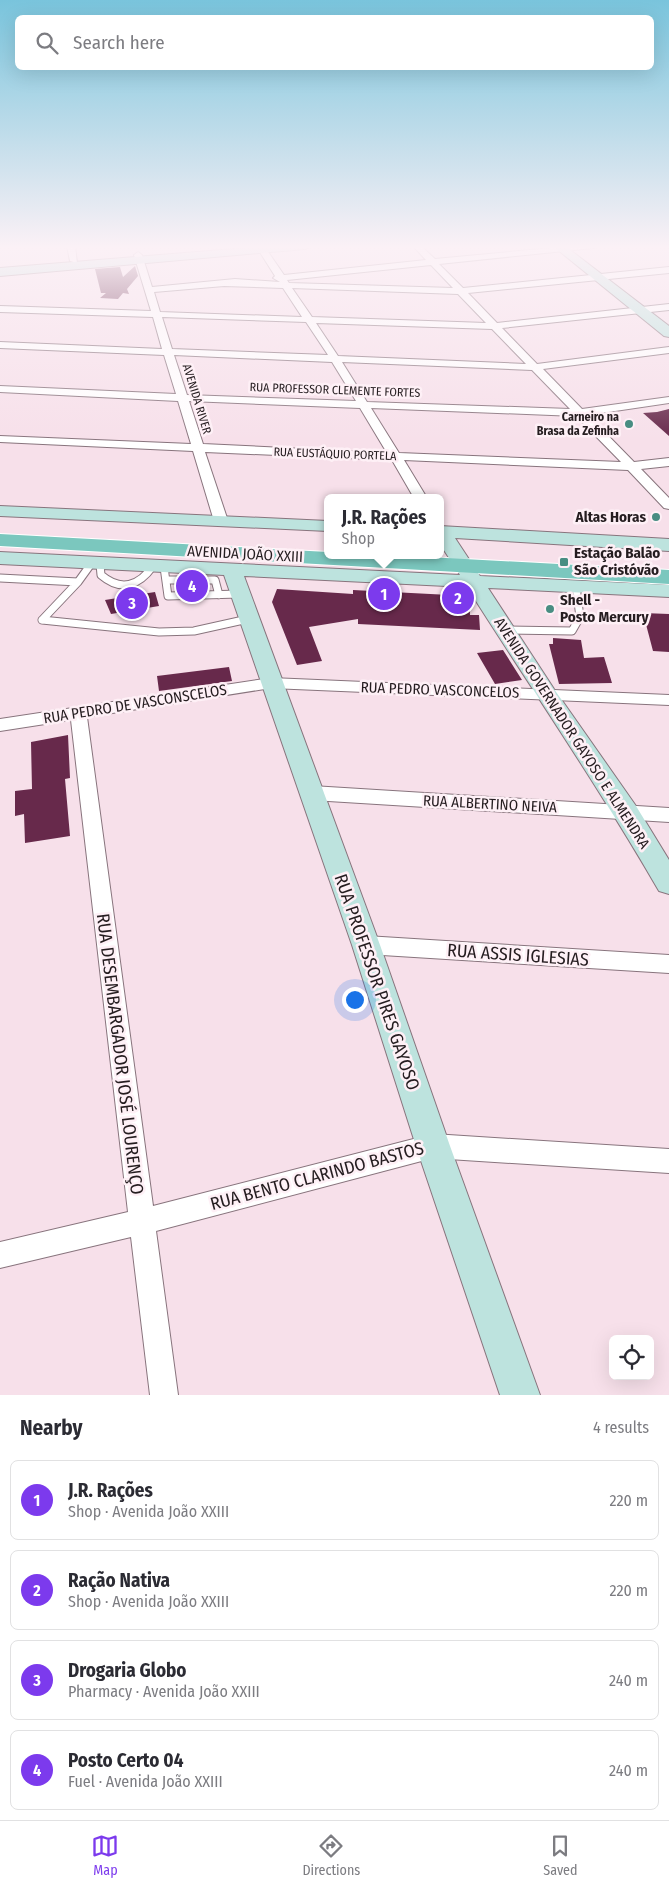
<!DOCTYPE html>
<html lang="en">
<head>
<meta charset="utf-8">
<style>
  :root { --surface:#fff; --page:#f2f2f3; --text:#2b2b33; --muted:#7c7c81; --line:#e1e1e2; --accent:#7c3aed }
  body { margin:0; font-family:"Fira Sans Condensed",sans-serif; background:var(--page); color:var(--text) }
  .controls { position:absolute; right:15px; bottom:15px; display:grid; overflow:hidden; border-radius:8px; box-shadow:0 5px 20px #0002 }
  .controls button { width:45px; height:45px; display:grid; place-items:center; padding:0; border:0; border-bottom:1px solid var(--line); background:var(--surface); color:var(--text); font:25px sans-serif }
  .you { position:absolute; left:354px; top:999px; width:18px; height:18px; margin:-12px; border:4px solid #fff; border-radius:50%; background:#1a73e8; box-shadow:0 0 0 8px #1a73e833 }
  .badge { display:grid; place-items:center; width:32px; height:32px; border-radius:50%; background:var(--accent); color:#fff; font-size:16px; font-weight:700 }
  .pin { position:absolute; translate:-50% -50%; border:2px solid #fff; box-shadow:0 1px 5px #0006 }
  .popup { position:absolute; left:324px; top:494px; width:120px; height:65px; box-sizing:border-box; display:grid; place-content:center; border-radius:8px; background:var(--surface); filter:drop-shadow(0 1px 4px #0005); font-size:16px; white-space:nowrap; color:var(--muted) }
  .popup b { font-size:19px; color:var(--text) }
  .popup::after { content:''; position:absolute; left:50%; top:100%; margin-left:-10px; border:10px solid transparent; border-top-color:var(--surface) }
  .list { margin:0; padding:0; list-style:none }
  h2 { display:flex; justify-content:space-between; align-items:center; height:65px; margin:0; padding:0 20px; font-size:21px }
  h2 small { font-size:16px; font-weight:400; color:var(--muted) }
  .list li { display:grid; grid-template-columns:32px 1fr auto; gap:15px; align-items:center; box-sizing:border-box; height:80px; margin:0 10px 10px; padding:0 10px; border:1px solid var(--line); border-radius:8px }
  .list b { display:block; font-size:19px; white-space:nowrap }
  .list p { margin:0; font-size:16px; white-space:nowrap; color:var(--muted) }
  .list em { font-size:16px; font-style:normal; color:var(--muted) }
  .icon { flex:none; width:28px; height:28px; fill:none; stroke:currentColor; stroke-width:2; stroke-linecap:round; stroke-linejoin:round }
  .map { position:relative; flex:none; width:669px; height:1395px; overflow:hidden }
  .search { position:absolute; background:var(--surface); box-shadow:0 5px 20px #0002; left:15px; right:15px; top:15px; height:55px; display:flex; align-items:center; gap:12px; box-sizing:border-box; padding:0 18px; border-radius:8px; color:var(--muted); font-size:19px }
  .sheet { height:425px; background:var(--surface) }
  nav { display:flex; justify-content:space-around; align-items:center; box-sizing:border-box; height:70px; border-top:1px solid var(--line); background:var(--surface); font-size:14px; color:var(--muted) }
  nav a { display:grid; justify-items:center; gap:2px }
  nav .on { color:var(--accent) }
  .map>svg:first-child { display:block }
</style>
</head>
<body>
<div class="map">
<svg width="669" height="1395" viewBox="0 0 669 1395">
  <rect width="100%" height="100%" fill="#f7e0ea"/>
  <path fill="#67294b" d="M135,266L138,276L127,289L129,294L123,293L118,299L100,298L106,293H101L95,269L120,267L123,277Z
    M669,409V436L643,413L657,412Z
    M277,589L353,594V590L469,596L470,615H479L480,630L358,624V619L309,627L322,661L297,665L272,602Z
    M155,592L159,606L111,614L105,600Z
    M643,613L669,614V652L653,651Z
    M553,638L581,640L584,658L604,657L612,683L559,684L549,644H553Z
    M503,650L522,680L495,684L477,653Z
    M229,667L232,681L159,691L157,676Z
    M68,735L70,778L65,779L70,836L25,843L24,814L15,816V791L32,789L31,742Z"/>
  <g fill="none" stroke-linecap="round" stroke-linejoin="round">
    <g stroke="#88747d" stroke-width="9">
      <path id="lane" d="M100,564L101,575C121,592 139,586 153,566
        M164,567L168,596L239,594
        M0,578L78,582L91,564
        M166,580H215L219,595
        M42,620L159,632L194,631L248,619
        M42,620L78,582
        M507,630L572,631L580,617L576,587"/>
    </g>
    <g stroke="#88747d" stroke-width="2">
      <path id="street" d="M67,246H75L77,263L70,261Z
        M256,246H264L284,275L426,260L413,246H421L435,259L573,246H597L593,248L439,264L463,288L669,267V273L468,293L497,323L669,304V310L502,328L537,364L669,347V353L543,369L582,409L669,397V403L588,415L634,462L669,458V466L641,469L669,498V509L664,508L628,470L404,460L427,498H414L392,460L205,452L228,521L221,525L214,521L193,451L0,442V436L191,444L178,401L0,392V386L176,394L164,355L0,348V342L162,349L153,317L0,312V306L151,311L134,255L138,252L142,255L152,287L235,279L280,282L273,278L275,276ZM431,265L453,288L289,283L287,280ZM224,286L283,288L302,317L160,312L154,292ZM292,288L458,294L486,323L312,317ZM162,317L306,322L328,355L172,349ZM316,323L492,329L526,364L338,356ZM174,355L332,362L356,401L187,395ZM342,362L532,370L570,409L367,402ZM189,401L360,408L387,453L203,444ZM371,408L576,416L621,462L399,453Z
        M271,678L669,695V705L271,688L87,717L153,1206L433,1134L669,1149V1173L433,1158L156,1231L178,1395H150L131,1237L0,1268V1242L128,1212L71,720L0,731V719Z
        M312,786L669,808V822L312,800L306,798L303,793L306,788Z
        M366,936L669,955V973L366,954L359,951L356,945L359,939Z"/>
    </g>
    <g stroke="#88747d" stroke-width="2">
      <path id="secondary" d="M270,246H311L305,249L0,276V268Z
        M553,246H565L669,326V337L664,336Z
        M0,506L328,521V531L0,516Z
        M440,526L669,539V551L455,538L480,576L669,585V597L488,588L554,689L636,806L669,860V894L659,891C599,787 531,688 467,587L244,576L380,945L450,1146L540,1395H500L416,1146L352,945L224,575L0,564V552L460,575L440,544Z"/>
    </g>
    <g stroke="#fff" stroke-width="2">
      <path id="primary" d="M0,534L328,552V555H391L669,570V584L0,546Z"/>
    </g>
    <use href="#lane" stroke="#fff" stroke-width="7"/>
    <use href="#street" fill="#fff" fill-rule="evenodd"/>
    <use href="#secondary" fill="#bde3de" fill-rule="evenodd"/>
    <use href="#primary" fill="#7bc7be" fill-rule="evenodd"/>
  </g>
  <linearGradient id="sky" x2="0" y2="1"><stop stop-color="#79c4dc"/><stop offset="0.56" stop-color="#fbf1f6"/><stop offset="1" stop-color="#fbf1f6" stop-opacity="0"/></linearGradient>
  <rect width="669" height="441" fill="url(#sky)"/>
  <g fill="#488d82" stroke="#fef0f6" stroke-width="2">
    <circle cx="629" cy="424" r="5"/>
    <circle cx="656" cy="517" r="5"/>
    <rect x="559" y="557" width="10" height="10" rx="2.5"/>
    <circle cx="550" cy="609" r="5"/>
  </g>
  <g text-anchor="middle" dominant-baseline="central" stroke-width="5" stroke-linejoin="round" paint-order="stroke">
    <g font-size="12" fill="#251d20" stroke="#fef0f6">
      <text transform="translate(335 390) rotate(2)">RUA PROFESSOR CLEMENTE FORTES</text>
      <text transform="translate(197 399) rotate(73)">AVENIDA RIVER</text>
      <text transform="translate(335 454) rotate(2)">RUA EUSTÁQUIO PORTELA</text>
    </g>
    <g font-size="12" font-weight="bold" fill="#251d20" stroke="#fef0f6" text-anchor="end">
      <text x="619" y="417">Carneiro na<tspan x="619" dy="14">Brasa da Zefinha</tspan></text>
    </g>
    <g font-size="15" font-weight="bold" fill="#251d20" stroke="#fef0f6" text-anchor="start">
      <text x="646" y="517" text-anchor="end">Altas Horas</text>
      <text x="574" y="553">Estação Balão<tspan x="574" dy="17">São Cristóvão</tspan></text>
      <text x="560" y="600">Shell -<tspan x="560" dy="17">Posto Mercury</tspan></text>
    </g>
    <g font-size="15" fill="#251d20" stroke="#fef0f6">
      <text transform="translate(245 554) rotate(3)">AVENIDA JOÃO XXIII</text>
      <text transform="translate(440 690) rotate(2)">RUA PEDRO VASCONCELOS</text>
      <text transform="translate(135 704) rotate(-9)">RUA PEDRO DE VASCONSCELOS</text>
      <text transform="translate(572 733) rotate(57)">AVENIDA GOVERNADOR GAYOSO E ALMENDRA</text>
      <text transform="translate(490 804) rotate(3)">RUA ALBERTINO NEIVA</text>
    </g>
    <g font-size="18" fill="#251d20" stroke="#fef0f6">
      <text transform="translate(518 955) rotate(4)">RUA ASSIS IGLESIAS</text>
      <text transform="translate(377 982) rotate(71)">RUA PROFESSOR PIRES GAYOSO</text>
      <text transform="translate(120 1054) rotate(83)">RUA DESEMBARGADOR JOSÉ LOURENÇO</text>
      <text transform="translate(317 1176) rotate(-15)">RUA BENTO CLARINDO BASTOS</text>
    </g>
  </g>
</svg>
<div class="controls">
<button><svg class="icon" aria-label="locate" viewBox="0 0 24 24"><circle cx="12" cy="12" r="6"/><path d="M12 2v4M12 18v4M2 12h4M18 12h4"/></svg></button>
</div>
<div class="you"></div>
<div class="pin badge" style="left:384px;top:594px">1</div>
<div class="popup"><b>J.R. Rações</b>Shop</div>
<div class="pin badge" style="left:458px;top:598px">2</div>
<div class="pin badge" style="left:132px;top:603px">3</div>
<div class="pin badge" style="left:192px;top:586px">4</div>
<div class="search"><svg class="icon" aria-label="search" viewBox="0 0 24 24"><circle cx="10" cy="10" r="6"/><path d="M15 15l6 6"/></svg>Search here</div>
</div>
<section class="sheet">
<h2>Nearby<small>4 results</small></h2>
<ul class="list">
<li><span class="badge">1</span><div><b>J.R. Rações</b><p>Shop · Avenida João XXIII</p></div><em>220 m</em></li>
<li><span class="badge">2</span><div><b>Ração Nativa</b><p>Shop · Avenida João XXIII</p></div><em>220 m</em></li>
<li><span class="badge">3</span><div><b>Drogaria Globo</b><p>Pharmacy · Avenida João XXIII</p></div><em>240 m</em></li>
<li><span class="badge">4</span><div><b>Posto Certo 04</b><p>Fuel · Avenida João XXIII</p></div><em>240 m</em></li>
</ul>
</section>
<nav>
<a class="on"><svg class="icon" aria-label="map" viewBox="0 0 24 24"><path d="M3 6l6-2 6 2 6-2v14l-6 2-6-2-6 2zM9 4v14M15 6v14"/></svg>Map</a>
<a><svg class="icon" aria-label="directions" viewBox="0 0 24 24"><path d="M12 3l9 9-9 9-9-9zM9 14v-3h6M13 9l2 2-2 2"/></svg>Directions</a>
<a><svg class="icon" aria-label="saved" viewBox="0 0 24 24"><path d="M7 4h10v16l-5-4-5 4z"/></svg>Saved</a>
</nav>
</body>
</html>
